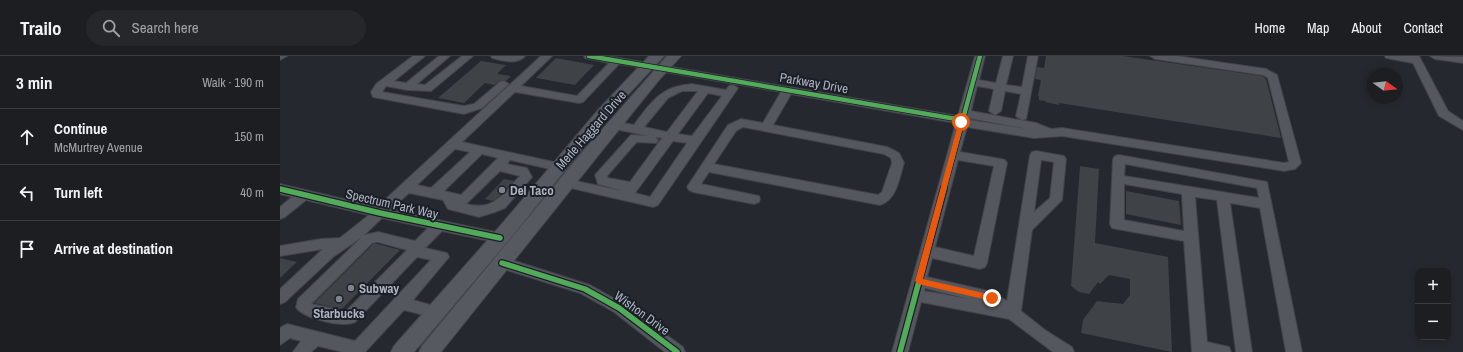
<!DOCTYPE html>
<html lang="en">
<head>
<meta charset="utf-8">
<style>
  :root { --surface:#1c1e22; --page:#25272a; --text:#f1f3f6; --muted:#a0a2a5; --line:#3a3c40 }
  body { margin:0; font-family:"Archivo Narrow",sans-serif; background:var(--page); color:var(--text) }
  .controls { position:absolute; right:12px; bottom:12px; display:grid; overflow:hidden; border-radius:8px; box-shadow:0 2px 6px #0003 }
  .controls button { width:36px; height:36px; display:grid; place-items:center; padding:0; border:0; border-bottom:1px solid var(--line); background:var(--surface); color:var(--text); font:20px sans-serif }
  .compass { position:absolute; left:1087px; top:12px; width:36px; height:36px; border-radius:50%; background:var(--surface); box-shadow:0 2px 6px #0003; rotate:105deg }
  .stop { position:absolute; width:12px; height:12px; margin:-9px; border:3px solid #ea580c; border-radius:50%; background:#fff }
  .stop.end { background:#ea580c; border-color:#fff; box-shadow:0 1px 4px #0008 }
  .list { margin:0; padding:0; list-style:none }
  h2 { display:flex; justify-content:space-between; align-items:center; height:52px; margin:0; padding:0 16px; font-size:17px }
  h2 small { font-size:13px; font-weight:400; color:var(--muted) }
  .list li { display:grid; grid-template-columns:26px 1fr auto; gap:12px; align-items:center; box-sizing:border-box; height:56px; padding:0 16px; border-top:1px solid var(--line) }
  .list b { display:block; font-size:15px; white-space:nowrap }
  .list p { margin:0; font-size:13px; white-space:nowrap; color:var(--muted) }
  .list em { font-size:13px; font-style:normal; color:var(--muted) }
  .icon { flex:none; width:22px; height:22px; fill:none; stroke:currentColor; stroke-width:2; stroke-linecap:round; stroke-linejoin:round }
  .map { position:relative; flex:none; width:1183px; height:296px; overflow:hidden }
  header { display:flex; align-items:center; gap:24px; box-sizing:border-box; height:56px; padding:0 20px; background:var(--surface); border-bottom:1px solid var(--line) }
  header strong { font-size:19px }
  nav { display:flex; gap:22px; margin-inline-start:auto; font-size:14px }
  .search { width:280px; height:36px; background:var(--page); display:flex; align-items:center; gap:10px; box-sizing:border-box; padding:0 14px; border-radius:22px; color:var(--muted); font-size:15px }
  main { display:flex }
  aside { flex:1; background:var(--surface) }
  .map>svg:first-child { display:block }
</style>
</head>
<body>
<header>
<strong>Trailo</strong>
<div class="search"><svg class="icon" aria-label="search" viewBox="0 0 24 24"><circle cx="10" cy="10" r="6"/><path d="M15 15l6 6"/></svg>Search here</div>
<nav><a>Home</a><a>Map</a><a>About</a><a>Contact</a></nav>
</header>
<main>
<aside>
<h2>3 min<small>Walk · 190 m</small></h2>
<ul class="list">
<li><svg class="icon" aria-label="ahead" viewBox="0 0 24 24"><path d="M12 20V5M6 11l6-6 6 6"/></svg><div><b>Continue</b><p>McMurtrey Avenue</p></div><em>150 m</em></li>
<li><svg class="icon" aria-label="left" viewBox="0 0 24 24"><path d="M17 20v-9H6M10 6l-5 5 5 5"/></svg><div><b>Turn left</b></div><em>40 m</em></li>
<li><svg class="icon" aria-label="arrive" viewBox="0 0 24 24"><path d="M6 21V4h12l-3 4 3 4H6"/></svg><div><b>Arrive at destination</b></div></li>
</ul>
</aside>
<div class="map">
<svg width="1183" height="296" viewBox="0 0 1183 296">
  <rect width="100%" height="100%" fill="#25282e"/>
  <path fill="#3f4247" d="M766,0H843L982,20L986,23L1001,82L779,47V49L765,46L766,45L759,44V41L758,40L761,24L755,23L757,11L764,12Z
    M276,2L314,9L295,29L256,22Z
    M201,5L226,9L217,18L231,20L226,25H220L214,29L205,27L184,47L158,42Z
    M800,110L819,113L815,187L888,201L892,296L801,277L803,264L817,245L843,248L850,239V223L829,219L820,228L818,226L809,238L799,236L791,230Z
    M224,123L234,125L216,143L212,145L205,143Z
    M846,135L899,145L901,169L846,158Z
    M93,188H98L120,194L62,253L34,247Z
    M0,202L17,206L0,222Z"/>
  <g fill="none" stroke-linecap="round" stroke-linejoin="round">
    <g stroke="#414348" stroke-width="2">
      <path id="minor" d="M0,0H7L0,4Z
        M133,0H145L114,25L126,27L159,0H170L137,28L145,29L182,0H193L151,35L127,34L106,30L102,36L184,50L194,48L220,26L224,25L229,28L202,52L184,58L93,41L91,36L96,28Z
        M211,0H245C237,9 223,5 212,2Z
        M261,0H272L241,30L297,40L329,7L305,2L304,0H327L678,60L695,0H705L699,24L716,27L723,0H733L726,29L742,31L748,0H758L746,63L742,64L736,60L741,38L725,35L721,55L715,59L709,55L714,33L697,30L691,55L756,67L771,73L782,72L1004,107L1009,106L988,22L983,19L875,3L870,0H897L986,13L997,19L1021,107L1015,113L1004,115L782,80L754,82L687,71L680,96L721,103L725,104L727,107L707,207L705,211L700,213L652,202L647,221L712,236L727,245L750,99L752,96L756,95L784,100L786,103L782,144L752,174L741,255L765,274L792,291L794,296H773L729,263L641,246L628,296H612L676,67L511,38L493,69L607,91L619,97L624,107C619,122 617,144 600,149L429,116L421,128L479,140L480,143L479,146L474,148L413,136L409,134L407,131L448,69L461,63L483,67L501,36L339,8L303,46L299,47L235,36L182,86L283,108L285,111L283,114L279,115L230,104L227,108L247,112L252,121L225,152L215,156L199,161L168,153L163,144L129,137L110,154L220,177L225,178L227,182L225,186L220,187L162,175L145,192L167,197L169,201L133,244L161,252L164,256L161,260L156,262L124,254L85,296H63L38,290L31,296H13L21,285L10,282L0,289V272L7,268L75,285L151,204L137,201L75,266C73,267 69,268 66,268C54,269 21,261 16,251L18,243L82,181L53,201L5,246L0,248V233L43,193L0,200V190L41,183L60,182L89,159L26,144L5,161L0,163V151L12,141L0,138V128L97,151ZM689,62L748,73L689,64ZM463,71L604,98L611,102L612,107L602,136L598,139L434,108L456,75ZM175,93L190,96L151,132L137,129ZM202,98L218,102L181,139L164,135ZM678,104L714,110L694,200L655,191ZM761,104L774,106L770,142L754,156ZM220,115L240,120C221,139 215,155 186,148ZM102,162L148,172L135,185L98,176L84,179ZM98,186L127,194L66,255L31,248L92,187ZM645,232L689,243L644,235Z
        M1105,0H1139L1168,55L1183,65V74L1159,60L1133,7L1106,2Z
        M1150,0L1183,1V7L1155,3Z
        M412,28L446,34L449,30L453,29L458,32L378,149L373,151L282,130L280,127L282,124L286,123L343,135L318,128L315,119L351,79L369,80L330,72L328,69L330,66L334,65L354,69C371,46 381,30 412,28ZM402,35H418L387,76L364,71L388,42ZM428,37L442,40L412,80L398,78ZM375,81L382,82L350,126L328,122L327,120L353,90L357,86L376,87L378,84ZM393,85L407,87L370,141L355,137Z
        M839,99L987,126L1022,296H1006L980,152L950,147L972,296H956L937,144L915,141L927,286L949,291L951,296H912L904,185L837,173L832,172L830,168L833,103L835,100ZM845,108L977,132L979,142L844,120ZM844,128L902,138L904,175L844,164Z
        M222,201L310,229L344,248L403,291L405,296H385L334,256L300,237L217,211L215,207L217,203Z"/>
    </g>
    <g stroke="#42454b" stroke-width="2">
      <path id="major" d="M369,0H384L329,59L234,178L134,296H111L114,290L221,169L319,53Z
        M387,0H401L378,25L316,102L161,296H139L142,290L304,94Z"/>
    </g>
    <use href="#minor" fill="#54575d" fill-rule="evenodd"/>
    <use href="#major" fill="#56595f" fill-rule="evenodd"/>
    <g stroke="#1a1e27" stroke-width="6">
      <path id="cycleway-far1" d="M309,0L682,64
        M664,133L700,0"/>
    </g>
    <g stroke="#1a1e27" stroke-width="8">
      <path id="cycleway" d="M0,133L100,157L220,182
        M222,207L305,233L339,252L397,296
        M620,296L664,132"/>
    </g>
    <use href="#cycleway-far1" stroke="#51ab58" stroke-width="4.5"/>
    <use href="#cycleway" stroke="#51ab58" stroke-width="5.5"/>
  </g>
  <path fill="#ea580c" d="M679,65L684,66L643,223L712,239L715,242L712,245L638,228L635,225Z"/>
  <g fill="#7e838d" stroke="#1a1e27" stroke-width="1.5">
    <circle cx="222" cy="134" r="4"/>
    <circle cx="71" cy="232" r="4"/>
    <circle cx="59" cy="243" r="4"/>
  </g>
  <g text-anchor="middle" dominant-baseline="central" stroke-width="4" stroke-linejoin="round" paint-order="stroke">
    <g font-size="13" fill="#aeb4c0" stroke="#1a1e27">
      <text transform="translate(534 27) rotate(10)">Parkway Drive</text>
      <text transform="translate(311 74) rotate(-49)">Merle Haggard Drive</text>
      <text transform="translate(112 148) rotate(13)">Spectrum Park Way</text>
      <text transform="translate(362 257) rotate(36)">Wishon Drive</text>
    </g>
    <g font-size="13" font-weight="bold" fill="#aeb4c0" stroke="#1a1e27" text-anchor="start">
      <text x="230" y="134">Del Taco</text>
      <text x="79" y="232">Subway</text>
      <text x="59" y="257" text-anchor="middle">Starbucks</text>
    </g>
  </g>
</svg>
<div class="controls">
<button>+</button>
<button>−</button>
</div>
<svg class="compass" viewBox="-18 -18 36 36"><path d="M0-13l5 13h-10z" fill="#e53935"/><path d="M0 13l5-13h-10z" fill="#a0a2a5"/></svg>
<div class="stop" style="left:681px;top:66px"></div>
<div class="stop end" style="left:712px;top:242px"></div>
</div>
</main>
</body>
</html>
